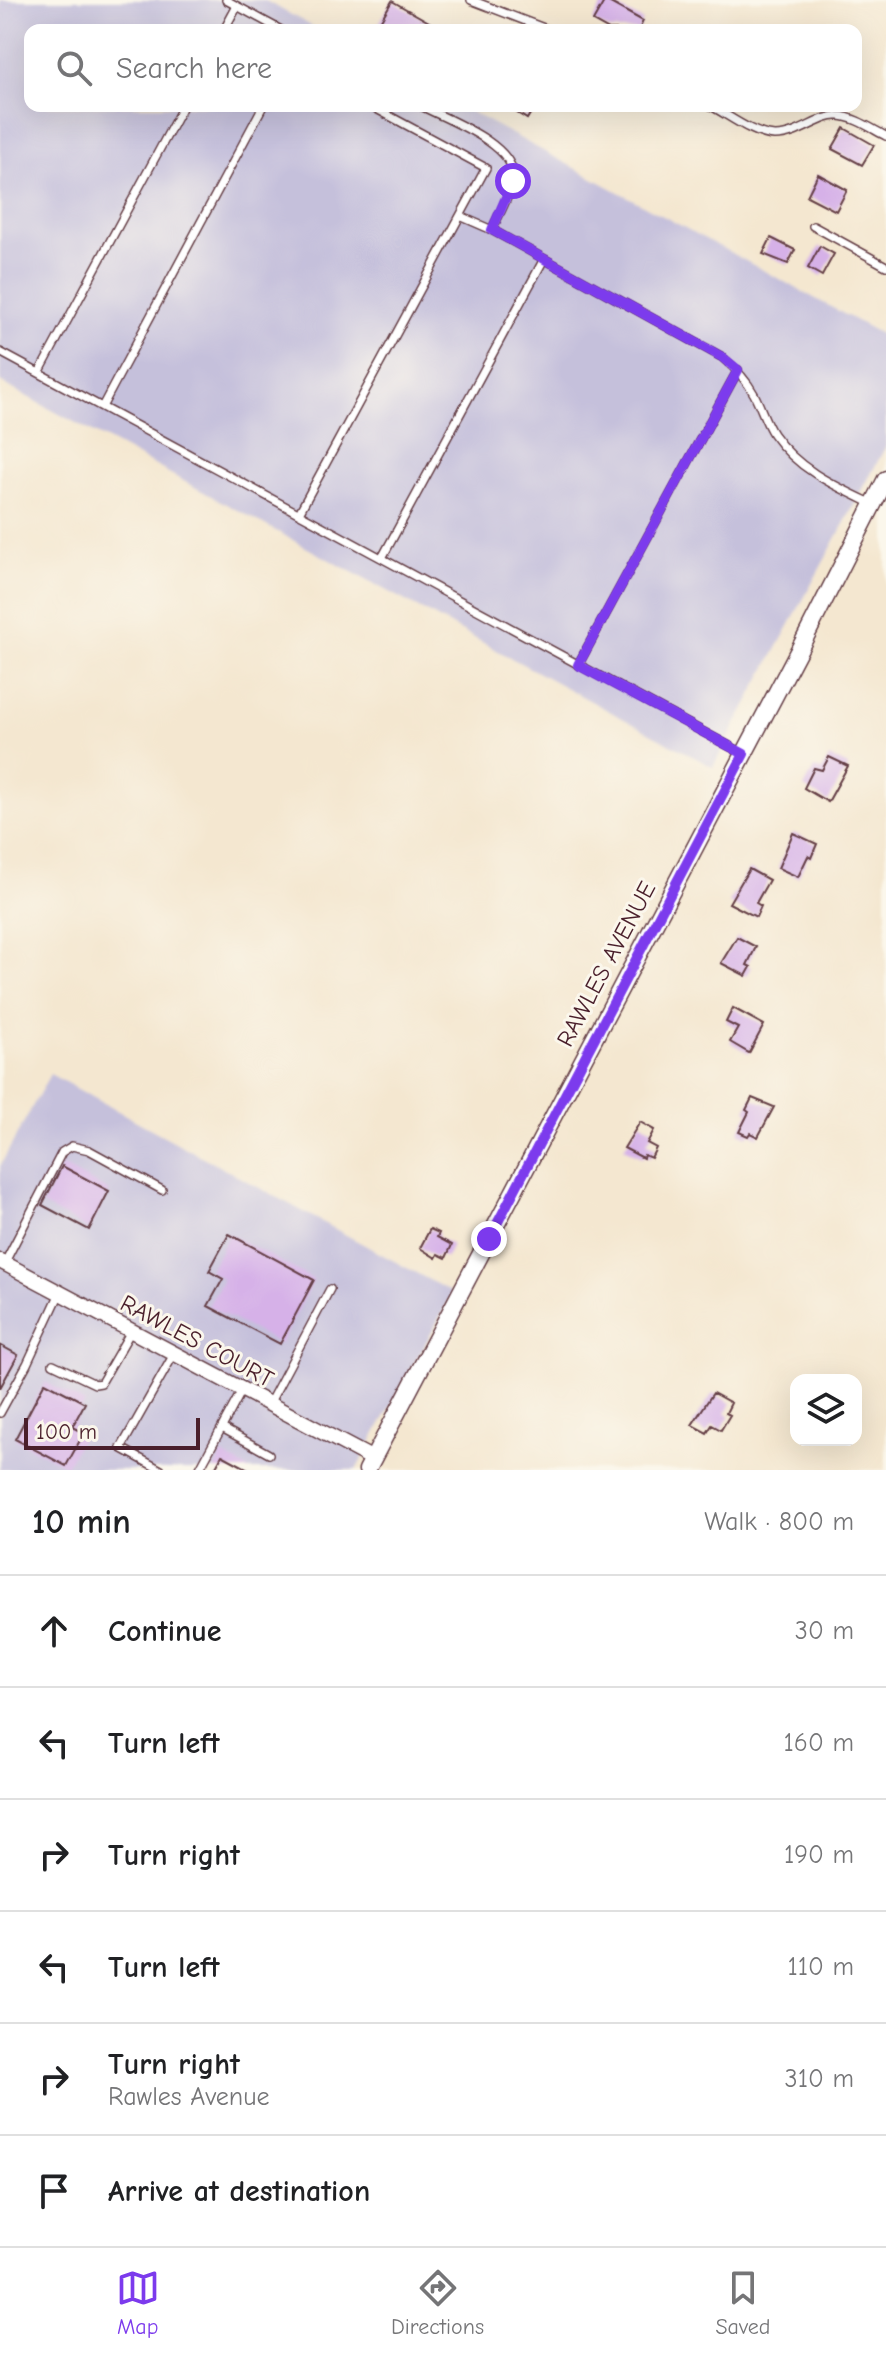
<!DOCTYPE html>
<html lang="en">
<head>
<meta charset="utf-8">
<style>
  :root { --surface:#fff; --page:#f2f2f2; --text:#202124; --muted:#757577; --line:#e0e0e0; --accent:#7c3aed }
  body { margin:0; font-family:"Comic Neue",sans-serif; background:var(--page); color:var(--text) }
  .controls { position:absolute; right:24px; bottom:24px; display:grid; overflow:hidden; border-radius:16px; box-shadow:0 8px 32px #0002 }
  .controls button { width:72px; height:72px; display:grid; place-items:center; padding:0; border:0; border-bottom:2px solid var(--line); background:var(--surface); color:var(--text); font:40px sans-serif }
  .scale { position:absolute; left:24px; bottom:20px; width:176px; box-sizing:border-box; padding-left:8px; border:4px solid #4a1f2b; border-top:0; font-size:22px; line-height:28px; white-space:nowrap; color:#4a1f2b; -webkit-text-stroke:6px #fbf7ec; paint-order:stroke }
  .stop { position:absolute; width:24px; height:24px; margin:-18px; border:6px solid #7c3aed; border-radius:50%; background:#fff }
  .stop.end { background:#7c3aed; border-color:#fff; box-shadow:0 2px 8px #0008 }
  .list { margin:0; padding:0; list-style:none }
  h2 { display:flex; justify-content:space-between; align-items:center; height:104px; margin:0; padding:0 32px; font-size:34px }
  h2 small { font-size:26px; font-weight:400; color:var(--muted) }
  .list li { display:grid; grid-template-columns:52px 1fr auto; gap:24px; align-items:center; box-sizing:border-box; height:112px; padding:0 32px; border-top:2px solid var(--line) }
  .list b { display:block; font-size:30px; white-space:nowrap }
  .list p { margin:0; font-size:26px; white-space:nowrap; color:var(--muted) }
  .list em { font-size:26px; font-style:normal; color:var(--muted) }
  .icon { flex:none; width:44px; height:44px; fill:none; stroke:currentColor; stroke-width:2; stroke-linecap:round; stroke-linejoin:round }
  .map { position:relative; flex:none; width:886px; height:1470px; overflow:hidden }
  .search { position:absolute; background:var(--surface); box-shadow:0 8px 32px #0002; left:24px; right:24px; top:24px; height:88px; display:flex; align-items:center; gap:20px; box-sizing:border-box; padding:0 28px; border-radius:16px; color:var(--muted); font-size:30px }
  .sheet { height:776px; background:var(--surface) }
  nav { display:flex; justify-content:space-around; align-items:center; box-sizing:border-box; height:112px; border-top:2px solid var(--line); background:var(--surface); font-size:22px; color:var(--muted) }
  nav a { display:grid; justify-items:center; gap:4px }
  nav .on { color:var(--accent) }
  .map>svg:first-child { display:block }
</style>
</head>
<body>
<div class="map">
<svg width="886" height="1470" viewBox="0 0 886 1470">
  <rect width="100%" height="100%" fill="#fbf7ec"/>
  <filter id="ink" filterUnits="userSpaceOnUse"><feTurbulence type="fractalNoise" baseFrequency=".0125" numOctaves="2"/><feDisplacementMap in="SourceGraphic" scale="16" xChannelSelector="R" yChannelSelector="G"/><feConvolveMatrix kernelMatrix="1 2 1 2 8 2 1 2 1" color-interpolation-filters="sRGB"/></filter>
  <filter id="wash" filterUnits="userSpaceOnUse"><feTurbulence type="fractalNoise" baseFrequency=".006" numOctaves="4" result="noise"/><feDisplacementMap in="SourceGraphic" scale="32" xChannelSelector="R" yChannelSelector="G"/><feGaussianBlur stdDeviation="1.8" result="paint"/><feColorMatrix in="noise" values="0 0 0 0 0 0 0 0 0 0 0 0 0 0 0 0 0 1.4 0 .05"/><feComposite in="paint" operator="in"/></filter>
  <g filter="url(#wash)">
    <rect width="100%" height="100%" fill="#f4e7d0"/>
    <path fill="#c5c0db" d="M0,0H264L319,30H30V106H460L886,337V446L713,767L0,382Z
      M50,1074L453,1293L356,1470H0V1166Z"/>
    <g id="blocks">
      <path fill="#d6b1e8" d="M605,0L643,21L639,30H609L593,21Z
        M392,1L443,30H386L378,25Z
        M506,106H535L527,119Z
        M844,128L874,145L862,165L832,149Z
        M818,174L847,190L836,211L807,196Z
        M771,238L795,250L788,264L763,254Z
        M820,246L834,254L822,276L808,268Z
        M829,757L848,766L828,802L804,788L814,768L822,770Z
        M793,833L817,844L811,858L808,856L798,877L778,868Z
        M749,869L769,880L756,903L761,906L756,917L729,903Z
        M737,937L756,947L747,965L751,967L746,976L721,963Z
        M733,1008L764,1025L749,1053L730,1042L738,1028L726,1022Z
        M752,1098L774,1107L758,1137L750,1133L748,1136L739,1132L749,1112L746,1110Z
        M640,1122L654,1130L647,1143L656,1148L651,1158L644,1155L643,1158L624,1148Z
        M62,1166L109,1191L89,1230L42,1205Z
        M430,1229L439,1233L437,1237L452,1245L446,1258L438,1254L436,1258L420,1248Z
        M229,1234L314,1280L280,1344L208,1306L223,1279L209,1271Z
        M0,1345L18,1355L0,1388Z
        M45,1382L85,1403L72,1427L84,1433L66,1466L15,1439Z
        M713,1393L731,1403L726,1413L730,1415L721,1430L712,1425L707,1433L692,1425Z
        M222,1455L250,1470H214Z"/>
    </g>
  </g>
  <g filter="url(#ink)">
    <use href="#blocks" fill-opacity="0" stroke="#643d44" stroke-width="2"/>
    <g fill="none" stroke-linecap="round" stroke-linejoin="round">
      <g stroke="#643d44" stroke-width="10">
        <path id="service" d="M226,0L281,30
          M471,0L549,30
          M224,30L237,6
          M421,106C446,119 515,144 513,177C511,194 499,214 492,230L722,357C735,368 746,379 754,394C761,407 765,422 773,434C798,470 835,486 873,504
          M711,106C730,116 752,134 774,136C798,137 821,114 839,116C855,117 872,129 886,136
          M460,216L492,230
          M813,226L886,266
          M0,352L744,754
          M39,373L183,106
          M102,407L263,106
          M299,513L486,168L371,106
          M382,558L544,259
          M578,665L738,370
          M4,1264L62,1152L72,1146L89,1150L162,1190
          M53,1364L95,1384L101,1383L131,1331
          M269,1404L330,1289
          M0,1413L27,1364L60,1293
          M222,1428L269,1454
          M161,1470L121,1448L174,1354
          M199,1470L242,1390"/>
      </g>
      <g stroke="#643d44" stroke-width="17">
        <path id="minor" d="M0,1261L373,1459"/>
      </g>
      <g stroke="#643d44" stroke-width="19">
        <path id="tertiary" d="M367,1470L802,644L886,479"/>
      </g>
      <use href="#service" stroke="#fff" stroke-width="7"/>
      <use href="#minor" stroke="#fff" stroke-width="14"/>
      <use href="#tertiary" stroke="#fff" stroke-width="16"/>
    </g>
  </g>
  <g fill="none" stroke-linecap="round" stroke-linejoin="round" filter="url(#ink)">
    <path stroke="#7c3aed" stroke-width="10" d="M489,1239L744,754L578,665L738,370L722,357L492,230L513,181"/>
  </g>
  <g text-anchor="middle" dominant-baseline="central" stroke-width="6" stroke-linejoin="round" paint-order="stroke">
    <g font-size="24" fill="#4a1f2b" stroke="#fbf7ec">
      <text transform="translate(606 964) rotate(-62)">RAWLES AVENUE</text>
      <text transform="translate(197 1341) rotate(28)">RAWLES COURT</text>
    </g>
  </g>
</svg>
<div class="controls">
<button><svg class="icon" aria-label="layers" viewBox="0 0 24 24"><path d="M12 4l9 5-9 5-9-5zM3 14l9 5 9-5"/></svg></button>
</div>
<div class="scale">100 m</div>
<div class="stop" style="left:513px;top:181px"></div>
<div class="stop end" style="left:489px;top:1239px"></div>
<div class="search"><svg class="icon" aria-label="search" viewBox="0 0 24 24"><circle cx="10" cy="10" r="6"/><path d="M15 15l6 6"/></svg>Search here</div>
</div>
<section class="sheet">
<h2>10 min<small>Walk · 800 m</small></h2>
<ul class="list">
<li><svg class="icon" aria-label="ahead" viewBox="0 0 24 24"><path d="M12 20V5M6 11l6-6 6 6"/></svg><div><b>Continue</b></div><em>30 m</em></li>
<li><svg class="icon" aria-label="left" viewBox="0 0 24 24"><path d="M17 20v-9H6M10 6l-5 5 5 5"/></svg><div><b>Turn left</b></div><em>160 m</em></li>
<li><svg class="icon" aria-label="right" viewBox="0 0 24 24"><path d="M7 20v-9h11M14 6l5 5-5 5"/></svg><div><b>Turn right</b></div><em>190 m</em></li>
<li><svg class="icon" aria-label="left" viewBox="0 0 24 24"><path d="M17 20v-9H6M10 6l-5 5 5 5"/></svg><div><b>Turn left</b></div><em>110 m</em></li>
<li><svg class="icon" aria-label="right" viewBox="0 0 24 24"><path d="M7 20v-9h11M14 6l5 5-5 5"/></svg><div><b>Turn right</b><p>Rawles Avenue</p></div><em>310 m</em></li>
<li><svg class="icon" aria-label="arrive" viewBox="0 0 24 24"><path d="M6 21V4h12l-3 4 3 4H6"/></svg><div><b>Arrive at destination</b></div></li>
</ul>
</section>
<nav>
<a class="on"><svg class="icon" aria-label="map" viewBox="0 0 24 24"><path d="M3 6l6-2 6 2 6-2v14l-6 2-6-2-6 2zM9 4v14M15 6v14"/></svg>Map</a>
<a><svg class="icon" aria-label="directions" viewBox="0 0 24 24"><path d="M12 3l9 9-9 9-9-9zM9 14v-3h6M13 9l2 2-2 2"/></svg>Directions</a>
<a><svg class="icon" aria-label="saved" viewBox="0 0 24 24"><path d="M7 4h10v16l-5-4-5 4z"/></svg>Saved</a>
</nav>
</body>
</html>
